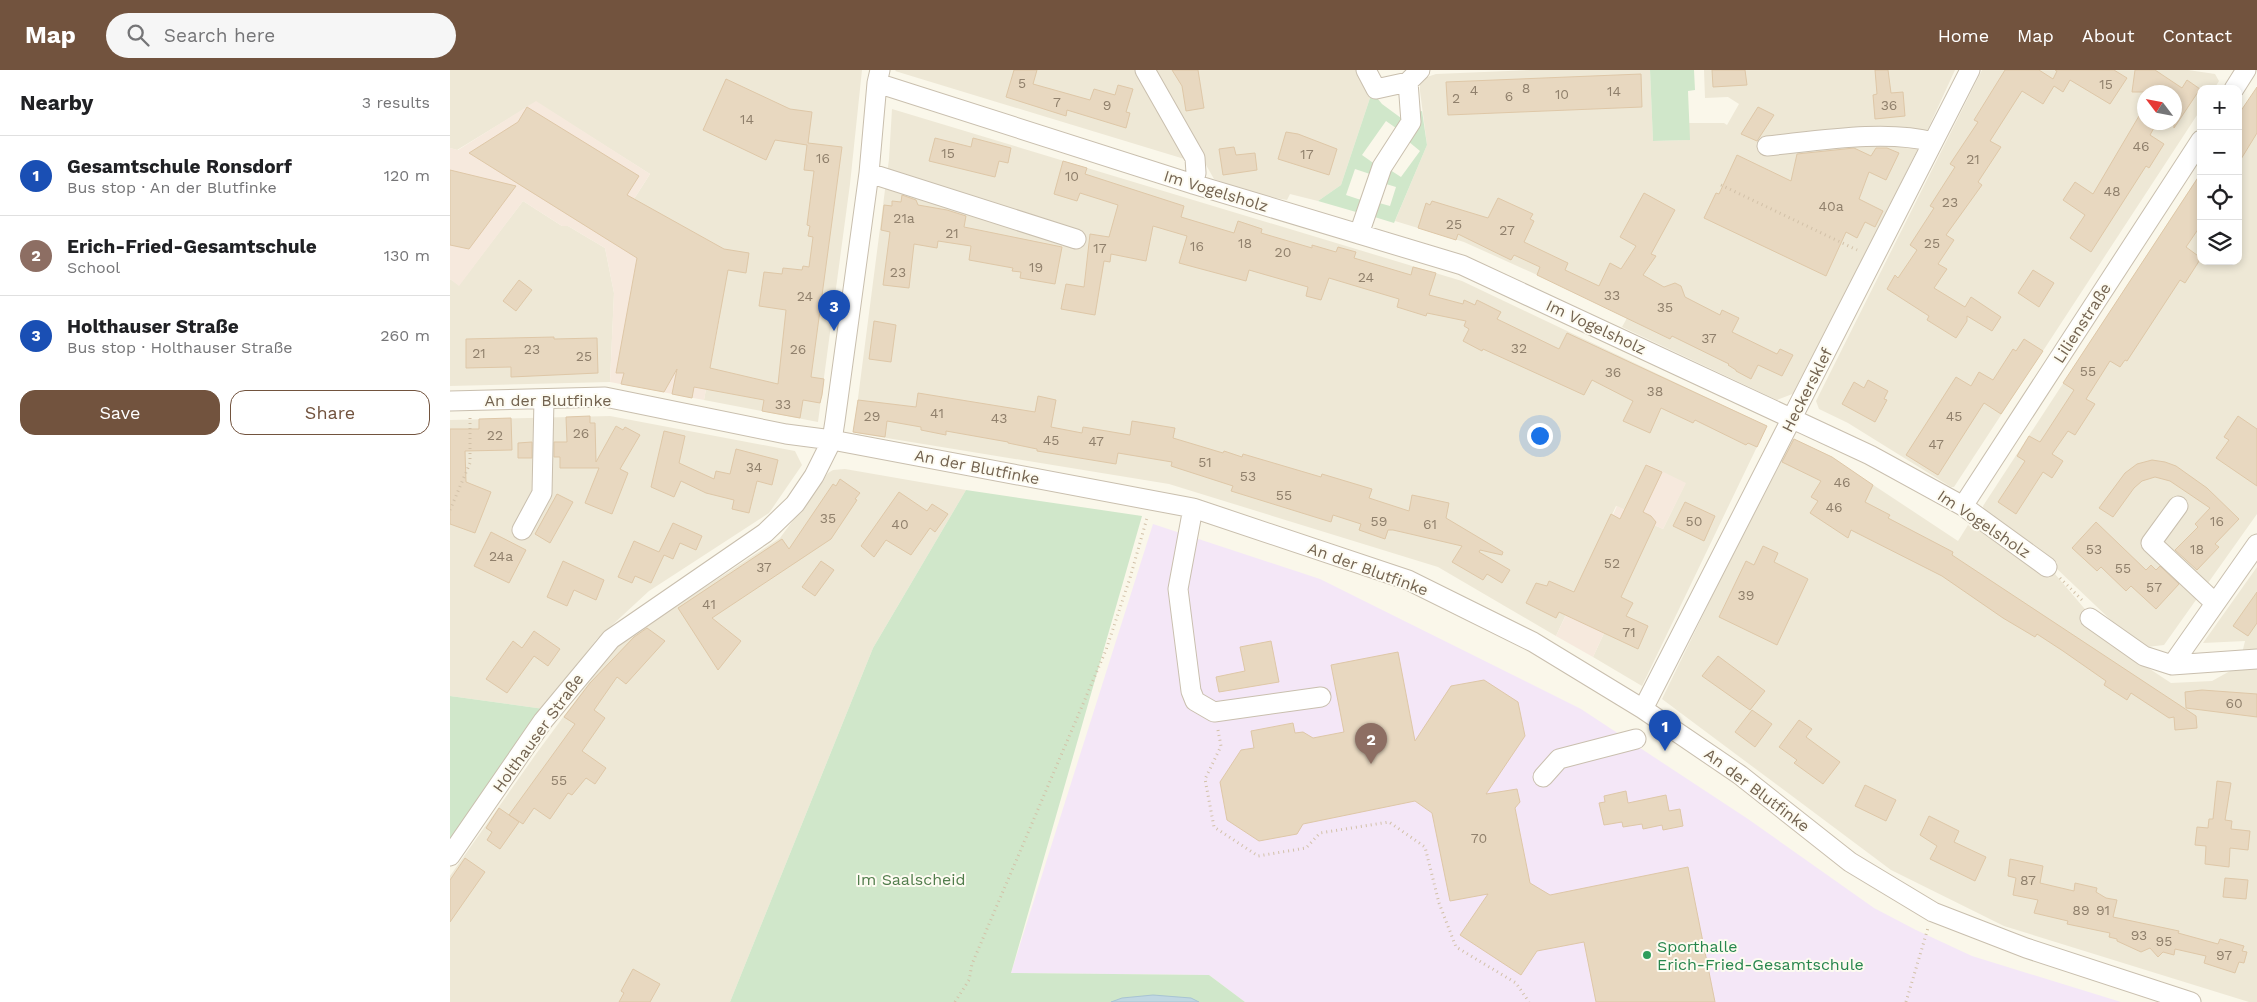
<!DOCTYPE html>
<html lang="en">
<head>
<meta charset="utf-8">
<style>
  :root { --surface:#fff; --page:#f6f6f6; --text:#202124; --muted:#757577; --line:#e0e0e0; --accent:#72533e }
  body { margin:0; font-family:"Work Sans",sans-serif; background:var(--page); color:var(--text) }
  .controls { position:absolute; right:15px; top:15px; display:grid; overflow:hidden; border-radius:10px; box-shadow:0 2px 8px #0003 }
  .controls button { width:45px; height:45px; display:grid; place-items:center; padding:0; border:0; border-bottom:1px solid var(--line); background:var(--surface); color:var(--text); font:25px sans-serif }
  .compass { position:absolute; left:1687px; top:15px; width:45px; height:45px; border-radius:50%; background:var(--surface); box-shadow:0 2px 8px #0003; rotate:302deg }
  .you { position:absolute; left:1089px; top:365px; width:18px; height:18px; margin:-12px; border:4px solid #fff; border-radius:50%; background:#1a73e8; box-shadow:0 0 0 8px #1a73e833 }
  .badge { display:grid; place-items:center; width:32px; height:32px; border-radius:50%; background:var(--accent); color:#fff; font-size:16px; font-weight:700 }
  .pin { position:absolute; translate:-50% -41px; filter:drop-shadow(0 1px 2px #0008) }
  .pin::after { content:''; position:absolute; top:26px; width:18px; height:15px; background:inherit; clip-path:polygon(0 0,100% 0,50% 100%) }
  .list { margin:0; padding:0; list-style:none }
  h2 { display:flex; justify-content:space-between; align-items:center; height:65px; margin:0; padding:0 20px; font-size:21px }
  h2 small { font-size:16px; font-weight:400; color:var(--muted) }
  .list li { display:grid; grid-template-columns:32px 1fr auto; gap:15px; align-items:center; box-sizing:border-box; height:80px; padding:0 20px; border-top:1px solid var(--line) }
  .list b { display:block; font-size:19px; white-space:nowrap }
  .list p { margin:0; font-size:16px; white-space:nowrap; color:var(--muted) }
  .list em { font-size:16px; font-style:normal; color:var(--muted) }
  .actions { display:flex; gap:10px; padding:15px 20px }
  .actions a { flex:1; padding:11px 0; border:1px solid var(--accent); border-radius:15px; text-align:center; font-size:18px; color:var(--accent) }
  .actions .main { background:var(--accent); color:#fff }
  .icon { flex:none; width:28px; height:28px; fill:none; stroke:currentColor; stroke-width:2; stroke-linecap:round; stroke-linejoin:round }
  .map { position:relative; flex:none; width:1807px; height:932px; overflow:hidden }
  header { display:flex; align-items:center; gap:30px; box-sizing:border-box; height:70px; padding:0 25px; background:var(--accent); color:#fff }
  header strong { font-size:24px }
  nav { display:flex; gap:28px; margin-inline-start:auto; font-size:18px }
  .search { width:350px; height:45px; background:var(--page); display:flex; align-items:center; gap:12px; box-sizing:border-box; padding:0 18px; border-radius:28px; color:var(--muted); font-size:19px }
  main { display:flex }
  aside { flex:1; background:var(--surface) }
  .map>svg:first-child { display:block }
</style>
</head>
<body>
<header>
<strong>Map</strong>
<div class="search"><svg class="icon" aria-label="search" viewBox="0 0 24 24"><circle cx="10" cy="10" r="6"/><path d="M15 15l6 6"/></svg>Search here</div>
<nav><a>Home</a><a>Map</a><a>About</a><a>Contact</a></nav>
</header>
<main>
<aside>
<h2>Nearby<small>3 results</small></h2>
<ul class="list">
<li><span class="badge" style="background:#1a4fb4">1</span><div><b>Gesamtschule Ronsdorf</b><p>Bus stop · An der Blutfinke</p></div><em>120 m</em></li>
<li><span class="badge" style="background:#8d6e63">2</span><div><b>Erich-Fried-Gesamtschule</b><p>School</p></div><em>130 m</em></li>
<li><span class="badge" style="background:#1a4fb4">3</span><div><b>Holthauser Straße</b><p>Bus stop · Holthauser Straße</p></div><em>260 m</em></li>
</ul>
<div class="actions"><a class="main">Save</a><a>Share</a></div>
</aside>
<div class="map">
<svg width="1807" height="932" viewBox="0 0 1807 932">
  <rect width="100%" height="100%" fill="#faf7ea"/>
  <path fill="#eee8d6" fill-rule="evenodd" d="M0,0H412L400,114L368,352L254,330L270,246L230,239L184,129L200,104L86,32L7,80L0,78Z
    M446,0H690L741,91L445,1Z
    M702,0H907L921,25L891,115L868,131L840,124L837,130L797,123L764,109Z
    M1080,0H1200L1203,71L1239,70V53H1274L1277,55L1289,34L1278,27L1255,28L1254,0H1505L1477,61L1345,323L1327,330L1172,257L1177,248L1127,223L1014,172L945,151L977,75L970,21V13L974,8L986,4Z
    M1532,0H1738L1765,4L1769,11L1764,19H1751V39L1504,417H1501L1398,353L1369,339L1366,331ZM1694,22H1724V52H1694Z
    M1807,18V444L1714,575L1697,577L1685,573L1605,497L1607,493L1535,444L1533,436L1751,102V191H1788V45Z
    M442,39L1012,211L1317,356L1192,616L1143,587L1204,455L1213,459L1235,414L1197,395L1175,440L1166,436L1106,566L988,497L719,414L406,363L404,359L439,89Z
    M73,131L112,156H118L155,178L164,223L160,312L0,316V209L9,215Z
    M160,346L345,381L352,395L319,443L199,521L146,570L94,639L0,626V350Z
    M1340,367L1381,387L1508,471L1518,455L1524,460L1528,454L1565,482L1605,504L1668,578L1721,613L1762,611L1789,596L1795,571L1753,573L1807,497V932H1799L1554,856L1441,800L1212,629Z
    M395,399L516,420L423,578L280,932H0V806L86,684L161,582L176,569L330,468L378,403L383,400Z"/>
  <path fill="#f6e9dd" d="M86,31L200,104L184,129L280,182L231,239L270,246L254,330L160,312L164,223L155,178L118,156H112L73,131L9,216L0,209V78L8,80Z
    M1197,394L1236,413L1213,459L1204,455L1143,587L1106,566L1167,436L1175,440Z"/>
  <path fill="#f4e7f7" d="M703,454L870,509L1131,639L1298,749L1424,838L1466,860L1522,886L1671,932H795L759,905L561,903Z"/>
  <path fill="#d0e7ca" d="M1200,0H1244L1245,20L1238,21L1240,70L1203,71Z
    M924,24L932,34L951,48L953,63L936,51L912,85L929,97L926,106L905,99L896,125L917,132L913,144L868,131L891,115L921,25Z
    M972,41L977,75L944,153L918,145L922,131L940,136L946,117L926,111L934,96L951,107L970,81L953,67L962,44Z
    M516,420L692,446L561,903L759,905L795,932H280L423,578Z
    M0,626L94,639L0,772Z"/>
  <path fill="#c0d7e2" stroke="#a8c4d3" d="M703,925L741,928L749,932H661L672,928Z"/>
  <path fill="#e8d8c0" stroke="#dec7a7" d="M564,0H587L583,14L640,30L644,19L665,25L668,15L683,19L676,42L680,43L676,58L617,40L616,46L556,27Z
    M722,0H748L754,38L736,41L732,16Z
    M1262,0H1295L1297,15L1263,17Z
    M1425,0H1438L1441,23L1453,22L1455,46L1425,49L1423,25L1427,24Z
    M1555,0H1589L1603,9L1607,1L1605,0H1664L1677,8L1660,34L1620,10L1613,22L1604,16L1593,34L1572,21L1540,71L1551,77L1528,112L1532,115L1496,165L1504,170L1488,194L1497,199L1484,218L1515,237L1521,227L1551,247L1542,261L1517,246V251L1506,268L1477,250L1479,246L1437,219L1445,205L1448,208L1467,180L1460,175L1484,138L1480,136L1505,97L1500,94L1528,52L1524,50Z
    M1685,0H1705L1732,18L1737,10L1750,19L1724,58V22H1682Z
    M1191,4L1192,37L998,45L996,12Z
    M276,9L340,39L362,42L358,73L392,77L361,307L374,309L372,325L370,333L353,330L350,348L312,341L314,330L244,317L242,328L222,324L227,299L214,322L171,314L174,303H166L187,188L19,83L68,52L77,37L189,106L177,125L274,179L299,183L296,203L278,200L260,298L328,314L336,240L309,236L314,202L332,204L333,198L352,200L353,196L359,197L363,167L358,166L360,156L357,155L364,101L354,100L357,75L325,70L316,90L253,60Z
    M1807,17V63L1788,94V45Z
    M1308,37L1324,45L1307,71L1291,64Z
    M1689,46L1694,49V52L1705,56L1700,65L1714,74L1699,98L1696,96L1641,182L1620,168L1635,145L1613,130L1625,112L1643,124Z
    M836,62L848,64L887,79L879,105L828,89Z
    M485,68L521,77L523,68L561,78L558,93L549,91L545,107L479,91Z
    M784,77L786,85L805,83L807,100L773,105L769,79Z
    M1404,78L1421,86L1426,78H1437L1449,83L1436,110L1419,102L1409,129L1433,141L1425,157L1415,152L1407,168L1396,162L1376,206L1254,148L1266,123L1269,124L1287,85L1341,111L1347,84Z
    M613,91L637,98L635,104L734,136L731,147L784,163L788,151L812,159L811,163L862,178V175L886,182L888,177L906,182L904,188L961,205L963,197L986,203L979,225L1013,234L1014,230L1025,235L1027,230L1051,242L1047,249L1109,279L1117,263L1317,356L1307,377L1298,373L1296,375L1245,350L1243,353L1211,338L1200,363L1173,351L1183,331L1142,310L1134,325L1033,279L1032,281L1013,271L1019,259L1014,256L1016,251L977,243L976,246L947,237L949,229L879,208L871,230L856,226L858,217L799,200L796,211L729,193L737,166L703,156L696,191L661,184L660,192L654,191L645,245L611,239L616,214L634,217L640,164L659,167L668,135L630,123L627,131L604,124Z
    M0,100L66,116L19,179L0,175Z
    M1751,103V155L1736,177L1751,188L1735,213L1730,210L1677,291L1675,290L1670,297L1660,291L1636,329L1645,334L1625,365L1618,361L1602,384L1613,391L1602,408L1593,402L1566,444L1548,432L1575,391L1567,386L1579,366L1590,372L1596,363L1624,320L1613,313Z
    M1194,123L1225,140L1201,184L1206,186L1193,205L1214,217L1225,213L1231,216L1235,227L1270,245L1272,240L1289,248L1282,262L1327,284L1330,279L1343,285L1332,306L1308,295L1301,309L1286,301V300L1278,295L1279,294L1222,266L1220,269L1087,205L1090,197L1064,185L1061,190L1008,164L1006,170L968,158L976,133L980,135L982,131L1038,148L1048,128L1083,144L1080,149L1084,151L1074,172L1118,193L1115,200L1149,216L1160,193L1171,199L1186,176L1170,167Z
    M452,125L466,130L468,135L497,140L516,146L514,157L612,177L605,214L570,208L571,202L562,201L563,198L519,190L521,176L488,171L487,178L464,174L459,218L433,215L440,162L431,160L434,135L442,136V131L451,132Z
    M1583,200L1604,213L1589,237L1568,223Z
    M69,210L82,220L66,241L53,231Z
    M424,251L446,255L441,292L419,289Z
    M104,267V269L147,268L148,303L61,307V297L16,298V269Z
    M1574,269L1593,281L1551,344L1534,333L1488,405L1456,385L1506,307L1521,316L1529,302L1543,310L1563,279L1566,281Z
    M1418,310L1438,321L1434,329L1437,330L1425,352L1392,334L1404,312L1414,318Z
    M468,323L585,342L588,326L606,330L601,357L632,363L633,357L680,365L682,351L725,358L723,368L773,383L774,381L792,387L793,384L871,407L872,404L922,419L919,428L959,441L962,425L999,433L996,448L1053,482L1052,485L1030,480L1029,482L1060,500L1052,513L1037,504L1033,510L1002,492L1012,476L943,460H938L935,469L909,460L911,454L883,445L881,452L781,421L783,416L721,396L722,392L668,383L666,394L587,381V379L558,373V372L496,361V365L471,360V357L437,351L435,367L403,362L408,330L466,337Z
    M140,346V353H145L146,392L166,356L173,360L175,357L190,365L170,399L178,403L162,444L135,433L149,398H110V387H104V372H117L116,347Z
    M1788,346L1807,359V416L1766,388L1779,370L1774,367Z
    M61,348L62,380L15,381L16,412L41,422L25,463L0,454V359H29V349Z
    M214,361L235,366L229,393L264,409L266,401L280,404L286,379L328,390L322,415L307,411L299,443L282,439L284,430L256,423L231,411L224,427L201,417Z
    M1344,369L1382,387L1423,415L1415,432L1440,445L1438,448L1503,482L1502,485L1746,646L1747,658L1725,660L1724,647L1719,648L1681,623L1677,630L1654,615L1656,611L1613,581L1587,564L1585,567L1553,548L1492,506L1401,460L1398,468L1360,443L1368,431L1361,427L1371,411L1332,392Z
    M82,372V388H68V373Z
    M1702,390L1715,392L1726,396L1757,418L1789,449L1765,474L1769,477L1747,500L1725,480L1748,457L1745,454L1760,438L1720,411L1705,407L1692,411L1684,418L1663,447L1649,438L1675,403L1687,394Z
    M1196,395L1212,402L1193,442L1201,446L1206,452L1171,527L1183,533L1176,546L1198,556L1188,579L1109,542L1106,548L1076,533L1086,513L1097,516L1099,511L1124,522L1161,444L1170,449Z
    M390,409L410,423L405,429L407,430L381,469L262,548L291,571L268,600L228,538L332,469L339,479L383,414L386,416Z
    M449,422L477,441L482,434L498,444L485,462L480,458L461,485L436,470L424,487L411,476Z
    M107,424L123,432L100,473L85,464Z
    M1235,432L1265,446L1254,471L1223,456Z
    M1646,452L1696,500L1701,495L1706,500L1710,496L1729,514L1706,539L1681,516L1676,521L1651,497L1647,501L1622,478Z
    M223,453L252,466L246,480L230,473L223,489L214,485L201,513L185,506L182,513L168,507L184,471L209,482Z
    M41,462L76,480L59,513L24,496Z
    M1313,476L1328,483L1324,492L1358,509L1327,575L1269,547L1296,491L1304,495Z
    M113,491L154,510L146,530L124,520L117,536L97,527Z
    M371,491L384,500L365,526L352,517Z
    M1807,522V553L1798,566L1783,556Z
    M197,558L215,571L176,614L167,607L144,640L155,648L132,681L156,698L145,714L136,708L122,725L118,723L100,749L84,738L73,754L59,745L125,654L114,647L140,613L184,567Z
    M84,561L110,579L98,596L84,586L57,623L36,609L63,571L72,578Z
    M821,571L829,612L769,622L766,607L795,601L790,577Z
    M948,582L965,671L1001,616L1034,610L1068,632L1075,666L1036,724L1067,719L1070,732L1065,738L1080,813L1100,825L1238,797L1265,932H1146L1134,872L1087,881L1071,905L1010,865L1038,824L1000,831L982,743L965,731L853,754L847,764L809,771L777,750L770,712L791,680L804,678L801,661L843,653L845,663L853,662L863,668L894,662L881,595Z
    M1268,586L1315,621L1300,640L1252,606Z
    M1752,620L1807,624V647L1736,638L1735,622Z
    M1302,640L1322,654L1305,677L1285,662Z
    M1349,650L1362,659L1356,667L1390,692L1373,714L1344,693L1347,690L1329,677Z
    M1767,711L1781,713L1775,750L1782,751L1781,759L1800,761L1798,780L1780,778L1779,797L1755,794L1756,776L1745,775L1747,757L1758,758L1759,749H1763Z
    M1415,715L1446,730L1436,751L1405,736Z
    M1176,721L1178,733L1216,725L1219,741L1230,739L1233,756L1213,760L1212,755L1193,759L1192,754L1173,757L1172,752L1154,755L1149,733L1155,732L1154,726Z
    M49,738L69,752L50,779L37,770L42,762L36,758Z
    M1479,746L1509,761L1504,772L1536,787L1525,811L1480,789L1487,776L1470,765Z
    M15,788L35,802L0,852V810Z
    M1560,789L1593,796L1590,813L1624,821L1625,813L1647,818L1646,822L1656,828L1667,830L1663,847L1729,861L1728,863L1768,874L1770,869L1794,876L1792,881L1797,882L1794,893L1789,892L1785,903L1754,893L1756,886L1725,879L1724,885L1713,882L1708,887L1700,878L1691,882L1667,871V869L1659,867L1660,863L1617,854L1618,851L1584,843L1588,830L1563,825L1566,808L1558,806Z
    M1775,808L1798,810L1796,829L1773,827Z
    M183,899L210,914L200,932H169L174,923L171,921Z"/>
  <g fill="none" stroke-linecap="round" stroke-linejoin="round">
    <g stroke="#c9bfae" stroke-width="21">
      <path id="minor" d="M695,0L745,88L746,103L743,114
        M916,0L926,19L958,12
        M427,13L743,114L1012,195L1420,385L1513,436L1597,497
        M1784,19L1796,0
        M1317,76C1366,71 1436,59 1483,72
        M419,103L626,169
        M909,164L932,97L961,52L958,12L970,0
        M0,331L155,327L336,364L382,370L743,438L958,510L1083,572L1193,639L1290,705L1400,792L1483,842L1576,878L1741,932
        M1513,436L1751,70
        M1728,436L1701,473L1765,533
        M743,438L728,519L741,621L745,631L764,642L871,627
        M72,460L92,423L94,329
        M1640,548L1694,586L1722,595L1807,589
        M1722,595L1807,474
        M1193,639L1520,0
        M1093,707L1109,689L1186,669
        M0,786L93,651L161,569L315,463L345,434L364,406L382,370L385,351L419,103L427,13L430,0"/>
    </g>
    <path stroke="#d2c1a8" stroke-width="3" stroke-dasharray="1 4" stroke-linecap="butt" d="M1271,115L1407,180
      M0,440L20,393V348
      M1610,508L1634,532
      M768,660L771,676L755,709L764,757L808,786L856,778L870,763L939,752L975,777L989,833L1006,877L1066,913L1079,932
      M505,932L519,910L522,894L656,580L680,508L697,448
      M1456,932L1478,858"/>
    <use href="#minor" stroke="#fff" stroke-width="19"/>
  </g>
  <circle fill="#2e9e5b" stroke="#fdfbf1" stroke-width="2" cx="1197" cy="885" r="5"/>
  <g text-anchor="middle" dominant-baseline="central" stroke-width="4" stroke-linejoin="round" paint-order="stroke">
    <g font-size="14" fill="#90806c">
      <text x="572" y="13">5</text>
      <text x="1656" y="14">15</text>
      <text x="1076" y="18">8</text>
      <text x="1024" y="20">4</text>
      <text x="1164" y="21">14</text>
      <text x="1112" y="24">10</text>
      <text x="1059" y="26">6</text>
      <text x="1006" y="28">2</text>
      <text x="607" y="32">7</text>
      <text x="657" y="35">9</text>
      <text x="1439" y="35">36</text>
      <text x="297" y="49">14</text>
      <text x="1691" y="76">46</text>
      <text x="498" y="83">15</text>
      <text x="857" y="84">17</text>
      <text x="373" y="88">16</text>
      <text x="1523" y="89">21</text>
      <text x="622" y="106">10</text>
      <text x="1662" y="121">48</text>
      <text x="1500" y="132">23</text>
      <text x="1381" y="136">40a</text>
      <text x="454" y="148">21a</text>
      <text x="1004" y="154">25</text>
      <text x="1057" y="160">27</text>
      <text x="502" y="163">21</text>
      <text x="795" y="173">18</text>
      <text x="1482" y="173">25</text>
      <text x="747" y="176">16</text>
      <text x="650" y="178">17</text>
      <text x="833" y="182">20</text>
      <text x="586" y="197">19</text>
      <text x="448" y="202">23</text>
      <text x="916" y="207">24</text>
      <text x="1162" y="225">33</text>
      <text x="355" y="226">24</text>
      <text x="1215" y="237">35</text>
      <text x="1259" y="268">37</text>
      <text x="1069" y="278">32</text>
      <text x="82" y="279">23</text>
      <text x="348" y="279">26</text>
      <text x="29" y="283">21</text>
      <text x="134" y="286">25</text>
      <text x="1638" y="301">55</text>
      <text x="1163" y="302">36</text>
      <text x="1205" y="321">38</text>
      <text x="333" y="334">33</text>
      <text x="487" y="343">41</text>
      <text x="422" y="346">29</text>
      <text x="1504" y="346">45</text>
      <text x="549" y="348">43</text>
      <text x="131" y="363">26</text>
      <text x="45" y="365">22</text>
      <text x="601" y="370">45</text>
      <text x="646" y="371">47</text>
      <text x="1486" y="374">47</text>
      <text x="755" y="392">51</text>
      <text x="304" y="397">34</text>
      <text x="798" y="406">53</text>
      <text x="1392" y="412">46</text>
      <text x="834" y="425">55</text>
      <text x="1384" y="437">46</text>
      <text x="378" y="448">35</text>
      <text x="929" y="451">59</text>
      <text x="1244" y="451">50</text>
      <text x="1767" y="451">16</text>
      <text x="450" y="454">40</text>
      <text x="980" y="454">61</text>
      <text x="1644" y="479">53</text>
      <text x="1747" y="479">18</text>
      <text x="51" y="486">24a</text>
      <text x="1162" y="493">52</text>
      <text x="314" y="497">37</text>
      <text x="1673" y="498">55</text>
      <text x="1704" y="517">57</text>
      <text x="1296" y="525">39</text>
      <text x="259" y="534">41</text>
      <text x="1179" y="562">71</text>
      <text x="1784" y="633">60</text>
      <text x="109" y="710">55</text>
      <text x="1029" y="768">70</text>
      <text x="1578" y="810">87</text>
      <text x="1631" y="840">89</text>
      <text x="1653" y="840">91</text>
      <text x="1689" y="865">93</text>
      <text x="1714" y="871">95</text>
      <text x="1774" y="885">97</text>
    </g>
    <g font-size="16" fill="#736350" stroke="#fdfbf1">
      <text transform="translate(766 121) rotate(17)">Im Vogelsholz</text>
      <text transform="translate(1632 253) rotate(-57)">Lilienstraße</text>
      <text transform="translate(1146 257) rotate(25)">Im Vogelsholz</text>
      <text transform="translate(1357 320) rotate(-63)">Heckersklef</text>
      <text x="98" y="330">An der Blutfinke</text>
      <text transform="translate(527 397) rotate(11)">An der Blutfinke</text>
      <text transform="translate(1534 454) rotate(34)">Im Vogelsholz</text>
      <text transform="translate(918 499) rotate(20)">An der Blutfinke</text>
      <text transform="translate(88 663) rotate(-54)">Holthauser Straße</text>
      <text transform="translate(1307 720) rotate(37)">An der Blutfinke</text>
    </g>
    <g font-size="16" fill="#517d4c" stroke="#fdfbf1">
      <text x="461" y="809">Im Saalscheid</text>
    </g>
    <g font-size="16" fill="#27864d" stroke="#fdfbf1" text-anchor="start">
      <text x="1207" y="876">Sporthalle<tspan x="1207" dy="18">Erich-Fried-Gesamtschule</tspan></text>
    </g>
  </g>
</svg>
<div class="controls">
<button>+</button>
<button>−</button>
<button><svg class="icon" aria-label="locate" viewBox="0 0 24 24"><circle cx="12" cy="12" r="6"/><path d="M12 2v4M12 18v4M2 12h4M18 12h4"/></svg></button>
<button><svg class="icon" aria-label="layers" viewBox="0 0 24 24"><path d="M12 4l9 5-9 5-9-5zM3 14l9 5 9-5"/></svg></button>
</div>
<svg class="compass" viewBox="-18 -18 36 36"><path d="M0-13l5 13h-10z" fill="#e53935"/><path d="M0 13l5-13h-10z" fill="#757577"/></svg>
<div class="you"></div>
<div class="pin badge" style="left:1215px;top:681px;background:#1a4fb4">1</div>
<div class="pin badge" style="left:921px;top:694px;background:#8d6e63">2</div>
<div class="pin badge" style="left:384px;top:261px;background:#1a4fb4">3</div>
</div>
</main>
</body>
</html>
